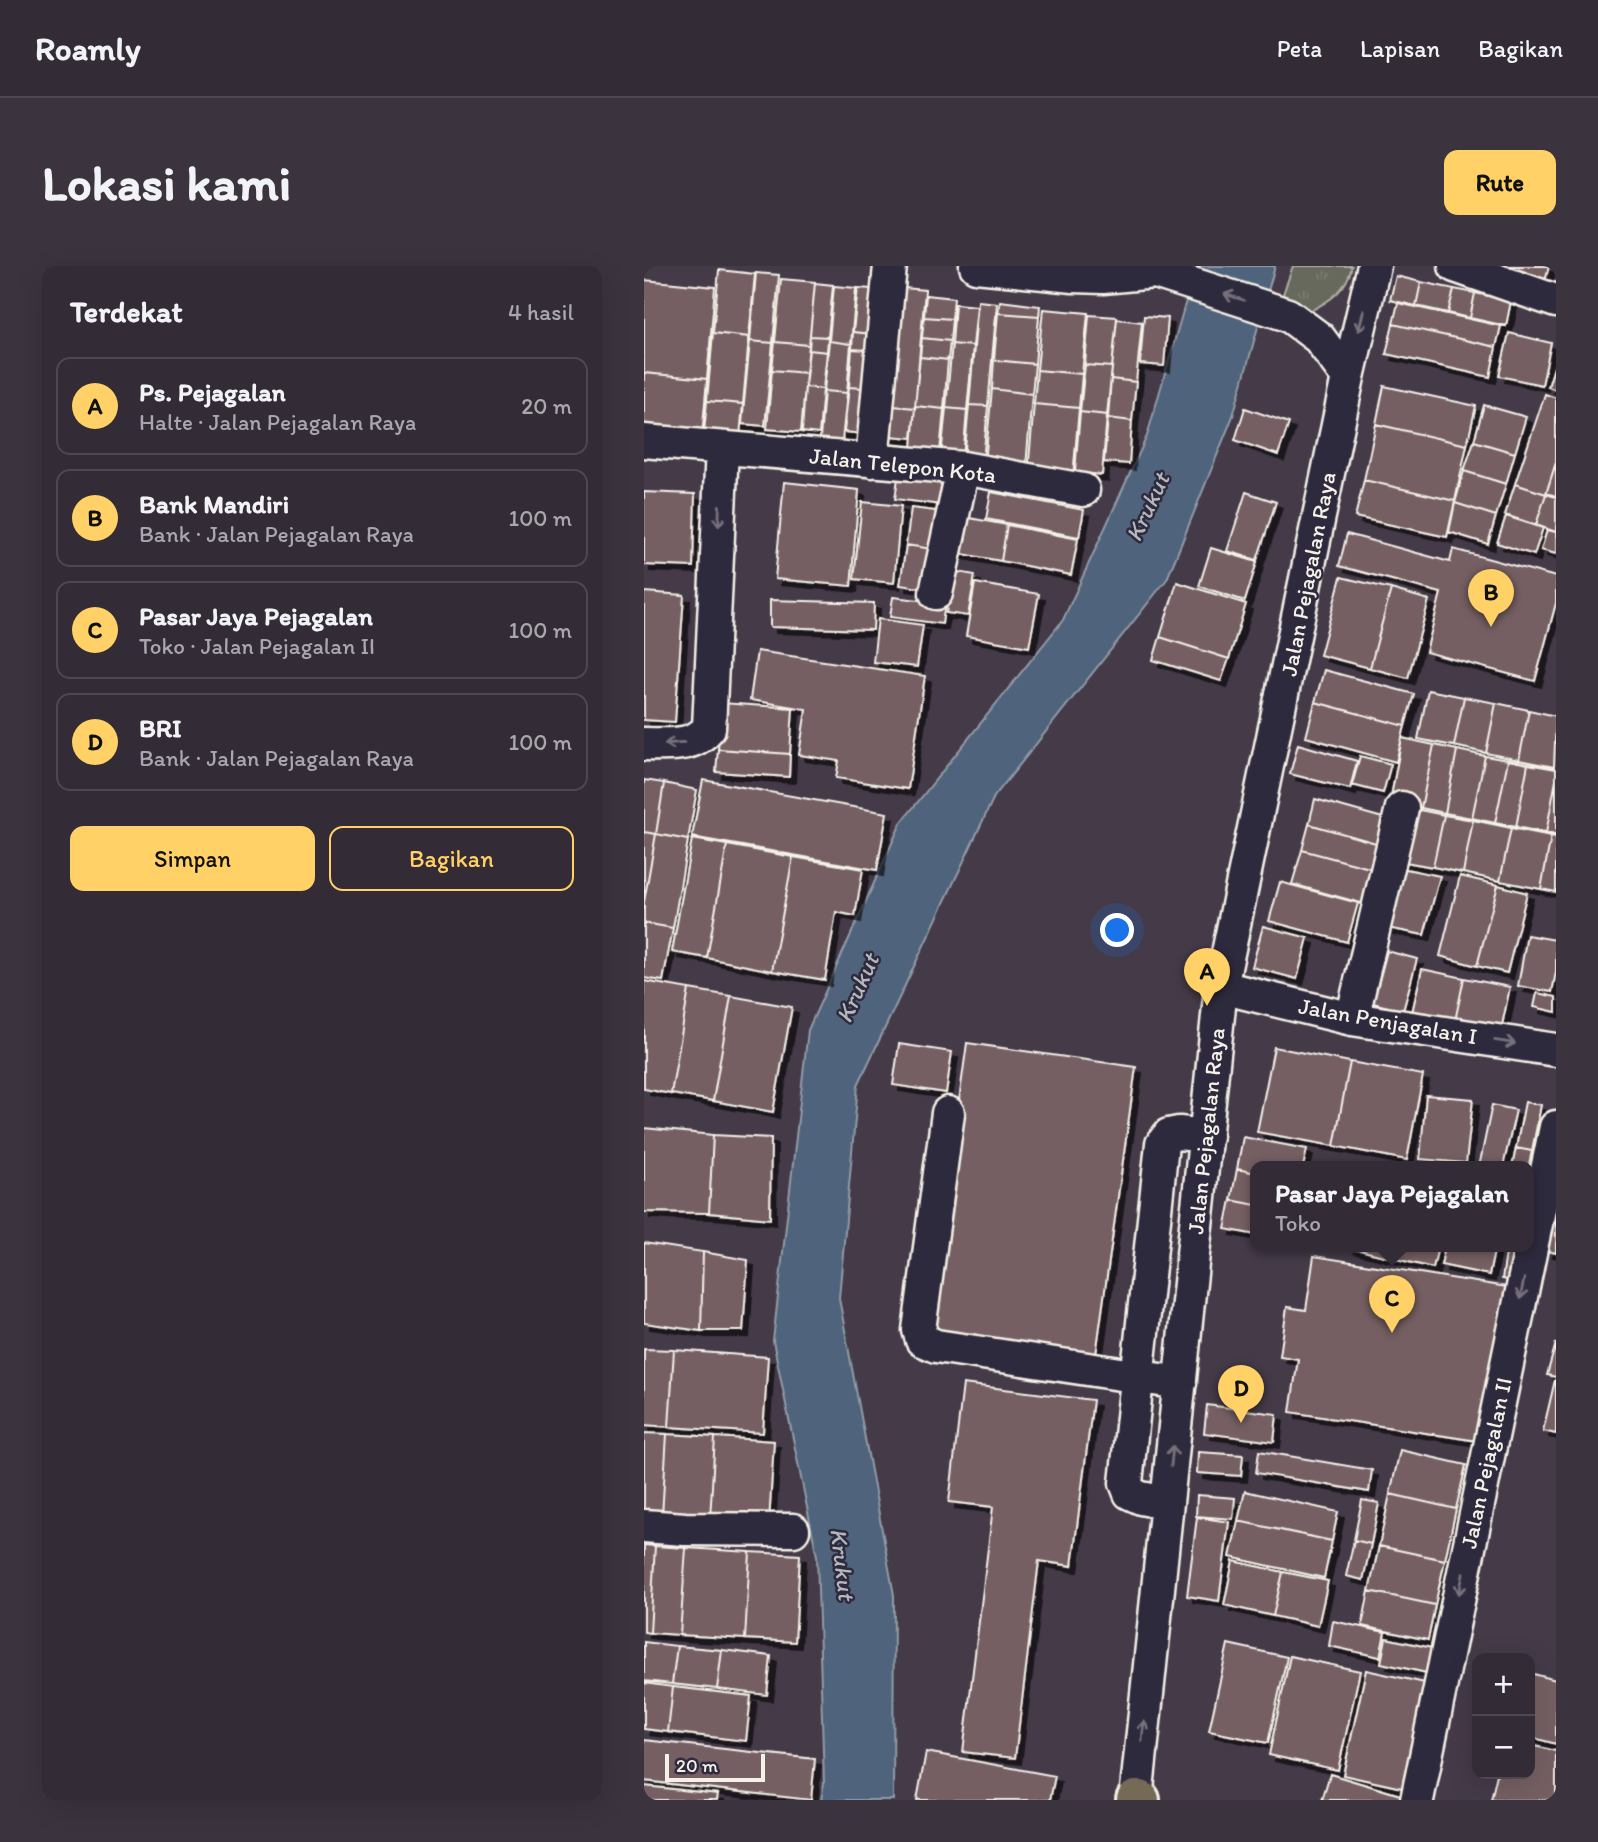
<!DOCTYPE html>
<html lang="id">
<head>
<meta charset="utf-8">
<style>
  :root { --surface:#332c36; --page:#3b343e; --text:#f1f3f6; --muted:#a9a7ad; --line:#4e4851; --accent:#ffd166 }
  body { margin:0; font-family:Itim,sans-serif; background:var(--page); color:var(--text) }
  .controls { position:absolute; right:21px; bottom:21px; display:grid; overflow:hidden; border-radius:14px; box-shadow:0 7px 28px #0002 }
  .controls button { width:63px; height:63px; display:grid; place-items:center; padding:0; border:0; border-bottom:2px solid var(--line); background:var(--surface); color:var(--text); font:35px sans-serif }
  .scale { position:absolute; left:21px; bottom:18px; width:100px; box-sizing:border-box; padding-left:7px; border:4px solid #f4f1e8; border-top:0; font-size:19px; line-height:24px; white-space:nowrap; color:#f4f1e8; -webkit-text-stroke:5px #2f2a3d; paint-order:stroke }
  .you { position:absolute; left:474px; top:665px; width:24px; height:24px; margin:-18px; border:5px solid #fff; border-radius:50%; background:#1a73e8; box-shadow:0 0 0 10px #1a73e833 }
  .badge { display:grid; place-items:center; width:46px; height:46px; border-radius:50%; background:var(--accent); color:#111; font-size:23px; font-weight:700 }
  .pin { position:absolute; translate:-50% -58px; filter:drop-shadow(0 2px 4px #0008) }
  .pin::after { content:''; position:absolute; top:37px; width:24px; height:21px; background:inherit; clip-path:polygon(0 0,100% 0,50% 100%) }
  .popup { position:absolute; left:606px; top:895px; width:284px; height:91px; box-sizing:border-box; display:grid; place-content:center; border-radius:14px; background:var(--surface); filter:drop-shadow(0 2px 5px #0005); font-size:23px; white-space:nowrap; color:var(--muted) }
  .popup b { font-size:26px; color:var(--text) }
  .popup::after { content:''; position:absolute; left:50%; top:100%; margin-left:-14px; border:14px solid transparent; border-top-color:var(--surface) }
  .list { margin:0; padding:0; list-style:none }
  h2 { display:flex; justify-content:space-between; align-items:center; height:91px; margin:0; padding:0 28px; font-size:30px }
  h2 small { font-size:23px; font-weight:400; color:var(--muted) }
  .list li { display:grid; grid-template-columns:46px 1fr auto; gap:21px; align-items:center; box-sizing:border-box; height:98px; margin:0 14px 14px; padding:0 14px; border:2px solid var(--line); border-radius:14px }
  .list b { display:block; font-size:26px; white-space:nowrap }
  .list p { margin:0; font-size:23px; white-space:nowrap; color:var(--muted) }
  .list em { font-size:23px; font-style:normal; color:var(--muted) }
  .actions { display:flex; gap:14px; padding:21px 28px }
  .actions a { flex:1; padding:16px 0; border:2px solid var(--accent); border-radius:14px; text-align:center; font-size:24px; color:var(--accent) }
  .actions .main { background:var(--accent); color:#111 }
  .map { position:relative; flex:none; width:912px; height:1534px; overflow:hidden; border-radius:14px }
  header { display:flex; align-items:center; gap:42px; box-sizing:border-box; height:98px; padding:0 35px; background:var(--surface); border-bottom:2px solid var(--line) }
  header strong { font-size:33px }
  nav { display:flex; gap:38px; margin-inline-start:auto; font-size:24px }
  .intro { display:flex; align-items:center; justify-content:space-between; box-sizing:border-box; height:168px; padding:0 42px }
  h1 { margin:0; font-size:49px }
  .button { padding:18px 32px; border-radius:14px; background:var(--accent); color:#111; font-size:24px; font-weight:700 }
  main { display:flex; gap:42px; padding:0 42px }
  aside { flex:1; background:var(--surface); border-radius:14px; box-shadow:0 7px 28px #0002 }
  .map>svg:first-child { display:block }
</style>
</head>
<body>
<header>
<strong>Roamly</strong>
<nav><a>Peta</a><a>Lapisan</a><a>Bagikan</a></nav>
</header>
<div class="intro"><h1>Lokasi kami</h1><a class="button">Rute</a></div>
<main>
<aside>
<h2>Terdekat<small>4 hasil</small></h2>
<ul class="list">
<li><span class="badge">A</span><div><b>Ps. Pejagalan</b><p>Halte · Jalan Pejagalan Raya</p></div><em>20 m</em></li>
<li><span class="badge">B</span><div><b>Bank Mandiri</b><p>Bank · Jalan Pejagalan Raya</p></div><em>100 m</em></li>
<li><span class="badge">C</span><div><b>Pasar Jaya Pejagalan</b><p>Toko · Jalan Pejagalan II</p></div><em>100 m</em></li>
<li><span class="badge">D</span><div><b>BRI</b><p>Bank · Jalan Pejagalan Raya</p></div><em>100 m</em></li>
</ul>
<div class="actions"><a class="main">Simpan</a><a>Bagikan</a></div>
</aside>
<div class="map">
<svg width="912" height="1534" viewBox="0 0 912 1534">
  <defs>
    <pattern id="grass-tufts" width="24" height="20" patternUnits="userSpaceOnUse" patternTransform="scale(1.75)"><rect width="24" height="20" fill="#66695b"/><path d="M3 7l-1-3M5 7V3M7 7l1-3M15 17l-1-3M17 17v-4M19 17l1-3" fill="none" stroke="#7c7f73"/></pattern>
    <filter id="shadow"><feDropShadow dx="6" dy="6" stdDeviation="0" flood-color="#0009"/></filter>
  </defs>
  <rect width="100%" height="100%" fill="#443a48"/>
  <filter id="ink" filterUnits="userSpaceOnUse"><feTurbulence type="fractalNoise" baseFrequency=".0143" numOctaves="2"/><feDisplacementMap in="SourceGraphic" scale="14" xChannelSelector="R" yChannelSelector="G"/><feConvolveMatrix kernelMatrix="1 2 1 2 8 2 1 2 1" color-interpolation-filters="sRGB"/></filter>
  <g filter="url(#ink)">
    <path fill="url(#grass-tufts)" stroke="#adada2" stroke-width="2" d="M649,0H708C703,24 686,35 666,45L638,31Z"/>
    <path fill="#50637b" stroke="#929ca7" stroke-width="2" d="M552,0H631L589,150L523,313L350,531L214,819L195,1032L250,1329L249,1534H177L180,1517L173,1290L129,1075L164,764L257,557L419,354L503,170Z"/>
    <path fill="#755f62" stroke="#f4f1e8" stroke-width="2" filter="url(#shadow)" d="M854,0H905L901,15Z
      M75,4L111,8L105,71L69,67Z
      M112,7L135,9L129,77L106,75Z
      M752,10L777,16L772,40L746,34Z
      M137,13L171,16L165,79L131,76Z
      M0,14L71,21L63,113L0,107Z
      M777,16L810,23L804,47L772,40Z
      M171,17L189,19L184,71L166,70Z
      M190,20L212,22L207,78L185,75Z
      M249,21L281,24L271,142L238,139Z
      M214,22L242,24L238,69L209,66Z
      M810,23L831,27L826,52L804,47Z
      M831,27L867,35L862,60L826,52Z
      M282,29L310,32L308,53L280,51Z
      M334,35L353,37L344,140L325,139Z
      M356,35L396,40L395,50L354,47Z
      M754,37L857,60L852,81L749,58Z
      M311,38L333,40L329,80L308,78Z
      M399,43L444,47L438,108L393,104Z
      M354,47L395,50L391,98L350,94Z
      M445,49L473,51L468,101L441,99Z
      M500,50L524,52L520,100L496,98Z
      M280,51L308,53L306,75L278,72Z
      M473,53L498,56L492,116L467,113Z
      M749,58L852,81L846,111L742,88Z
      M209,66L238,69L236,85L208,83Z
      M69,67L105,71L99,138L63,135Z
      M865,67L907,77L898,119L855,110Z
      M166,70L184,71L183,86L165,84Z
      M278,72L306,75L304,94L276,91Z
      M106,75L129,77L121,160L98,158Z
      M185,75L207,78L203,127L180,125Z
      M131,76L165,79L162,107L128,104Z
      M308,78L329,80L323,144L302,142Z
      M208,83L236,85L233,123L205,121Z
      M165,84L183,86L179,123L161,121Z
      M276,91L304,94L300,143L271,140Z
      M350,94L391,98L388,128L348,123Z
      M912,95V124L904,121Z
      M441,99L468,101L463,149L436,146Z
      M128,104L162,107L157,166L123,163Z
      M393,104L438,108L435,142L390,138Z
      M0,107L63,113L58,171L0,165Z
      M467,113L492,116L488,155L464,152Z
      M740,120L832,140L823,179L732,158Z
      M161,121L179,123L175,168L158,166Z
      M205,121L233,123L229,169L200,166Z
      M348,123L388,128L382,201L341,197Z
      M180,125L203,127L198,175L176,173Z
      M901,128L912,132V196L902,228L871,218Z
      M63,135L99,138L95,181L59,178Z
      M390,138L435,142L429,211L384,206Z
      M238,139L271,142L268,172L235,169Z
      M325,139L344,140L339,196L320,194Z
      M840,139L882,151L871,187L830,175Z
      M271,140L300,143L296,186L268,183Z
      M302,142L323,144L319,193L297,191Z
      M601,142L645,157L634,189L591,174Z
      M436,146L463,149L458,209L431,206Z
      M464,152L488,155L485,198L460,196Z
      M732,158L823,179L811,235L720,214Z
      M830,175L871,187L862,218L820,205Z
      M912,197V230L902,227Z
      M256,198L309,205L305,240L251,233Z
      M820,205L862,218L852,250L811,237Z
      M720,214L811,235L803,271L711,251Z
      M140,216L215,224L207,320L131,313Z
      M871,218L902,228L892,259L861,249Z
      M0,226L51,228L49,301L0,299Z
      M347,226L440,244L435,271L342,253Z
      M602,226L632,236L613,294L583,285Z
      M902,228L912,231V266L892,259Z
      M218,236L257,240L250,317L210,313Z
      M811,237L852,250L844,278L805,266Z
      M267,242L300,246L295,284L262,279Z
      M862,250L899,262L890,289L853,277Z
      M320,251L363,259L357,295L313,287Z
      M363,259L434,273L427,309L357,295Z
      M903,264L912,266V288L897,284Z
      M703,268L806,296L809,283L912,311V337L891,415L782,386L797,327L695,300Z
      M262,279L295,284L289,324L256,319Z
      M567,282L613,296L601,335L555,320Z
      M308,305L331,309L324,350L302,347Z
      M697,311L747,323L726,402L676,389Z
      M533,316L602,338L585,393L516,371Z
      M331,317L395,328L385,381L322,370Z
      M747,323L785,334L764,412L726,402Z
      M0,326L40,329L31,456L0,454Z
      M249,331L301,337L298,358L246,351Z
      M126,334L230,337L229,364L126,361Z
      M234,353L279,359L273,401L229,396Z
      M516,371L585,393L577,415L509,394Z
      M113,385L281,410L264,523L192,512L195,495L155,489L162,443L106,434Z
      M680,404L770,428L761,460L671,436Z
      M784,424L820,431L810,480L774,473Z
      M820,431L852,437L842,487L810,480Z
      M671,436L761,460L752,496L662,471Z
      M77,437L149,442L146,488L74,483Z
      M852,437L885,444L875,494L842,487Z
      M885,444L912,450L910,501L875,494Z
      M758,472L790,479L777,542L746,536Z
      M654,478L713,495L706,523L646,508Z
      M790,479L813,484L801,547L777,542Z
      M74,483L146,488L145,511L72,506Z
      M813,484L841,490L828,552L801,547Z
      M716,490L747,498L739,527L708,519Z
      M841,490L864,494L851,557L828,552Z
      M864,494L884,498L872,561L851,557Z
      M884,498L912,503V514L902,567L872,561Z
      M0,514L20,517L12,568L0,566Z
      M59,514L243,547L233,604L48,571Z
      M912,514V569L902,567Z
      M20,517L53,524L44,574L12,568Z
      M671,533L746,554L739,579L665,558Z
      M761,541L800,549L789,601L750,594Z
      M800,549L829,554L819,607L789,601Z
      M829,554L867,562L856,615L819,607Z
      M665,558L739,579L733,604L658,584Z
      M867,562L907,570L897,623L856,615Z
      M0,566L12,568L0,636Z
      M12,568L44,574L29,662L0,657V636Z
      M907,570L912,571V626L897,623Z
      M48,573L83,579L63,692L28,686Z
      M83,579L149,591L128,705L63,692Z
      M658,584L733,604L724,639L648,618Z
      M149,591L219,603L211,650L192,646L181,714L128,705Z
      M757,602L796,610L780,669L743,662Z
      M816,610L854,619L833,700L796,690Z
      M636,616L714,637L703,676L625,655Z
      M854,619L883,627L863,707L833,700Z
      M0,657L29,662L19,715L0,712Z
      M619,660L664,672L653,713L608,701Z
      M883,669L912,674V706L908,726L874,720Z
      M743,685L773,693L759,745L729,737Z
      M778,703L820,712L810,760L767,751Z
      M820,712L866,721L856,769L810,760Z
      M0,715L45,723L27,828L0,823Z
      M45,723L87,730L69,835L27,828Z
      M893,727L912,731V746L890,741Z
      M87,730L148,741L129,846L69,835Z
      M323,777L492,801L451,1096L282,1072Z
      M255,778L308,786L302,827L249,819Z
      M630,781L706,796L690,880L613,866Z
      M706,796L779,809L763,894L690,880Z
      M782,829L829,833L822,897L776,893Z
      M881,836L897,839L888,885L872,882Z
      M848,839L872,844L859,901H835Z
      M0,862L69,869L65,947L0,946Z
      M69,869L127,872L126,953L65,947Z
      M599,871L663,883L659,901H612V907L593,903Z
      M872,882L888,885L884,903V901H868Z
      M593,903L612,907V939L587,934Z
      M587,934L612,939V969L581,963Z
      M911,947H912V987L903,985Z
      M0,977L59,986L57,1065L0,1057Z
      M703,981H746L744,991Z
      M746,981H794L789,1002L744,991Z
      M801,981H851L845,1009L797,999Z
      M863,981H880L875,1016L858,1013Z
      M59,986L104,994L99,1065H57Z
      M670,990L863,1021L840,1176L646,1146L654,1093L636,1090L643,1041L662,1044Z
      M912,1077V1111L903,1109Z
      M0,1083L30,1084L25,1161L0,1159Z
      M30,1084L124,1091L119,1167L25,1161Z
      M911,1114H912V1168L899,1165Z
      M319,1118L449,1134L428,1300L395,1295L371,1492L319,1486L349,1241L305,1236Z
      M563,1139L633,1148L630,1176L560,1167Z
      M0,1167L23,1168L18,1250L0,1249Z
      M23,1168L71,1171L66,1253L18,1250Z
      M71,1171L130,1175L125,1257L66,1253Z
      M756,1184L822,1199L812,1243L746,1228Z
      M615,1185L728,1204L725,1226L612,1207Z
      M554,1186L599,1189L597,1210L553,1207Z
      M601,1225L694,1246L688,1275L594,1255Z
      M746,1228L812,1243L801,1294L735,1280Z
      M553,1229L591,1232L589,1253L552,1250Z
      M718,1234L735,1237L727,1278L710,1274Z
      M553,1251L585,1256L575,1335L543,1330Z
      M594,1255L688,1275L680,1312L586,1291Z
      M710,1274L727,1278L719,1314L702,1310Z
      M0,1279L11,1280L6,1367L0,1366Z
      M11,1280L42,1282L36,1369L6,1367Z
      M735,1280L801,1294L791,1339L725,1325Z
      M42,1282L106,1286L101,1373L36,1369Z
      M106,1286L156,1289L151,1376L101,1373Z
      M589,1295L639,1306L629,1350L580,1339Z
      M639,1306L684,1315L674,1360L629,1350Z
      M725,1325L791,1339L784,1374L718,1360Z
      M689,1355L741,1366L736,1391L685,1380Z
      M742,1372L788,1382L783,1407L737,1397Z
      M0,1376L33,1380L28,1418L0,1415Z
      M584,1378L643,1391L624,1477L565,1465Z
      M33,1380L78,1384L73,1423L28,1418Z
      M78,1384L127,1390L123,1429L73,1423Z
      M646,1390L716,1405L694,1504L625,1489Z
      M722,1404L781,1417L758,1522L699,1509Z
      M886,1407L912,1414V1478L886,1471Z
      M0,1417L29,1421L24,1466L0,1463Z
      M29,1421L107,1430L102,1475L24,1466Z
      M0,1474L171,1493L167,1534L0,1515Z
      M886,1479L912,1485V1534H847L853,1508H886Z
      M282,1486L411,1510L406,1534H273Z
      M686,1508L763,1531L762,1534H678Z
      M0,1520L74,1528L73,1534H0Z"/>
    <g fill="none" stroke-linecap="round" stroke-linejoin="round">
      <g stroke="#f4f1e8" stroke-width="37">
        <path id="minor" d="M332,0L429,10L459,11L511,6L536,14L644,49L675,72L704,111
          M811,0L912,35
          M0,175L319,202L439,224
          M228,195L246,0
          M292,327L319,202
          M0,478C24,478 49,482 65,462L78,182
          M577,721L708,753L912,784
          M708,753L758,542
          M304,847L275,1064L278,1074L292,1080L536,1117
          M523,1237L497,1232L486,1227L482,1217L518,878L525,869L535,867L562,870
          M0,1260L41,1263L149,1264
          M492,1533L577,721L704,111L730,0
          M773,1534L912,861"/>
      </g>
      <g stroke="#f4f1e8" stroke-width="44">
        <path id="major" d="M492,1534H496"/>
      </g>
      <use href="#minor" stroke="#2f2a3d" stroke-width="32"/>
      <use href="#major" stroke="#756a55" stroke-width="38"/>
    </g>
    <defs><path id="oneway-shaft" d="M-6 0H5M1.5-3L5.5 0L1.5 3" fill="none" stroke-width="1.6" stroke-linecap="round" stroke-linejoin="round" transform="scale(1.75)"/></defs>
    <g stroke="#747079">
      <use href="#oneway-shaft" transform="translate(590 31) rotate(-162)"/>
      <use href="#oneway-shaft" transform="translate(717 55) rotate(103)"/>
      <use href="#oneway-shaft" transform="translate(75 250) rotate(92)"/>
      <use href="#oneway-shaft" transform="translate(31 477) rotate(175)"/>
      <use href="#oneway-shaft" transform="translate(861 776) rotate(9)"/>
      <use href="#oneway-shaft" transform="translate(878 1023) rotate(102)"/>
      <use href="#oneway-shaft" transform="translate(528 1190) rotate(-84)"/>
      <use href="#oneway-shaft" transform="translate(817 1318) rotate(102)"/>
      <use href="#oneway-shaft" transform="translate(499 1465) rotate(-84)"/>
    </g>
  </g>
  <g text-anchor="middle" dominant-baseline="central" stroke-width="5" stroke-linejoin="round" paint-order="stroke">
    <g font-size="23" fill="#f4f1e8" stroke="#2f2a3d">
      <text transform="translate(259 199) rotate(6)">Jalan Telepon Kota</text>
      <text transform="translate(664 308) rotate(-79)">Jalan Pejagalan Raya</text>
      <text transform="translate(744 755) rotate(10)">Jalan Penjagalan I</text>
      <text transform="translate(562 865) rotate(-84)">Jalan Pejagalan Raya</text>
      <text transform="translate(842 1197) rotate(-78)">Jalan Pejagalan II</text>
    </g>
    <g font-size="24" font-style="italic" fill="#b2b8bc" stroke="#2f2a3d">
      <text transform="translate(503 241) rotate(-65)">Krukut</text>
      <text transform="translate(213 722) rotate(-66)">Krukut</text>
      <text transform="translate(199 1298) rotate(83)">Krukut</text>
    </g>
  </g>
</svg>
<div class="controls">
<button>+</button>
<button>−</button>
</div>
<div class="scale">20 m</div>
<div class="you"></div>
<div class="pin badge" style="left:563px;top:740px">A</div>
<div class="pin badge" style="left:847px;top:361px">B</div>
<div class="pin badge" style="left:748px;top:1067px">C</div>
<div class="popup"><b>Pasar Jaya Pejagalan</b>Toko</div>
<div class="pin badge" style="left:597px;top:1157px">D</div>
</div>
</main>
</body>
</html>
